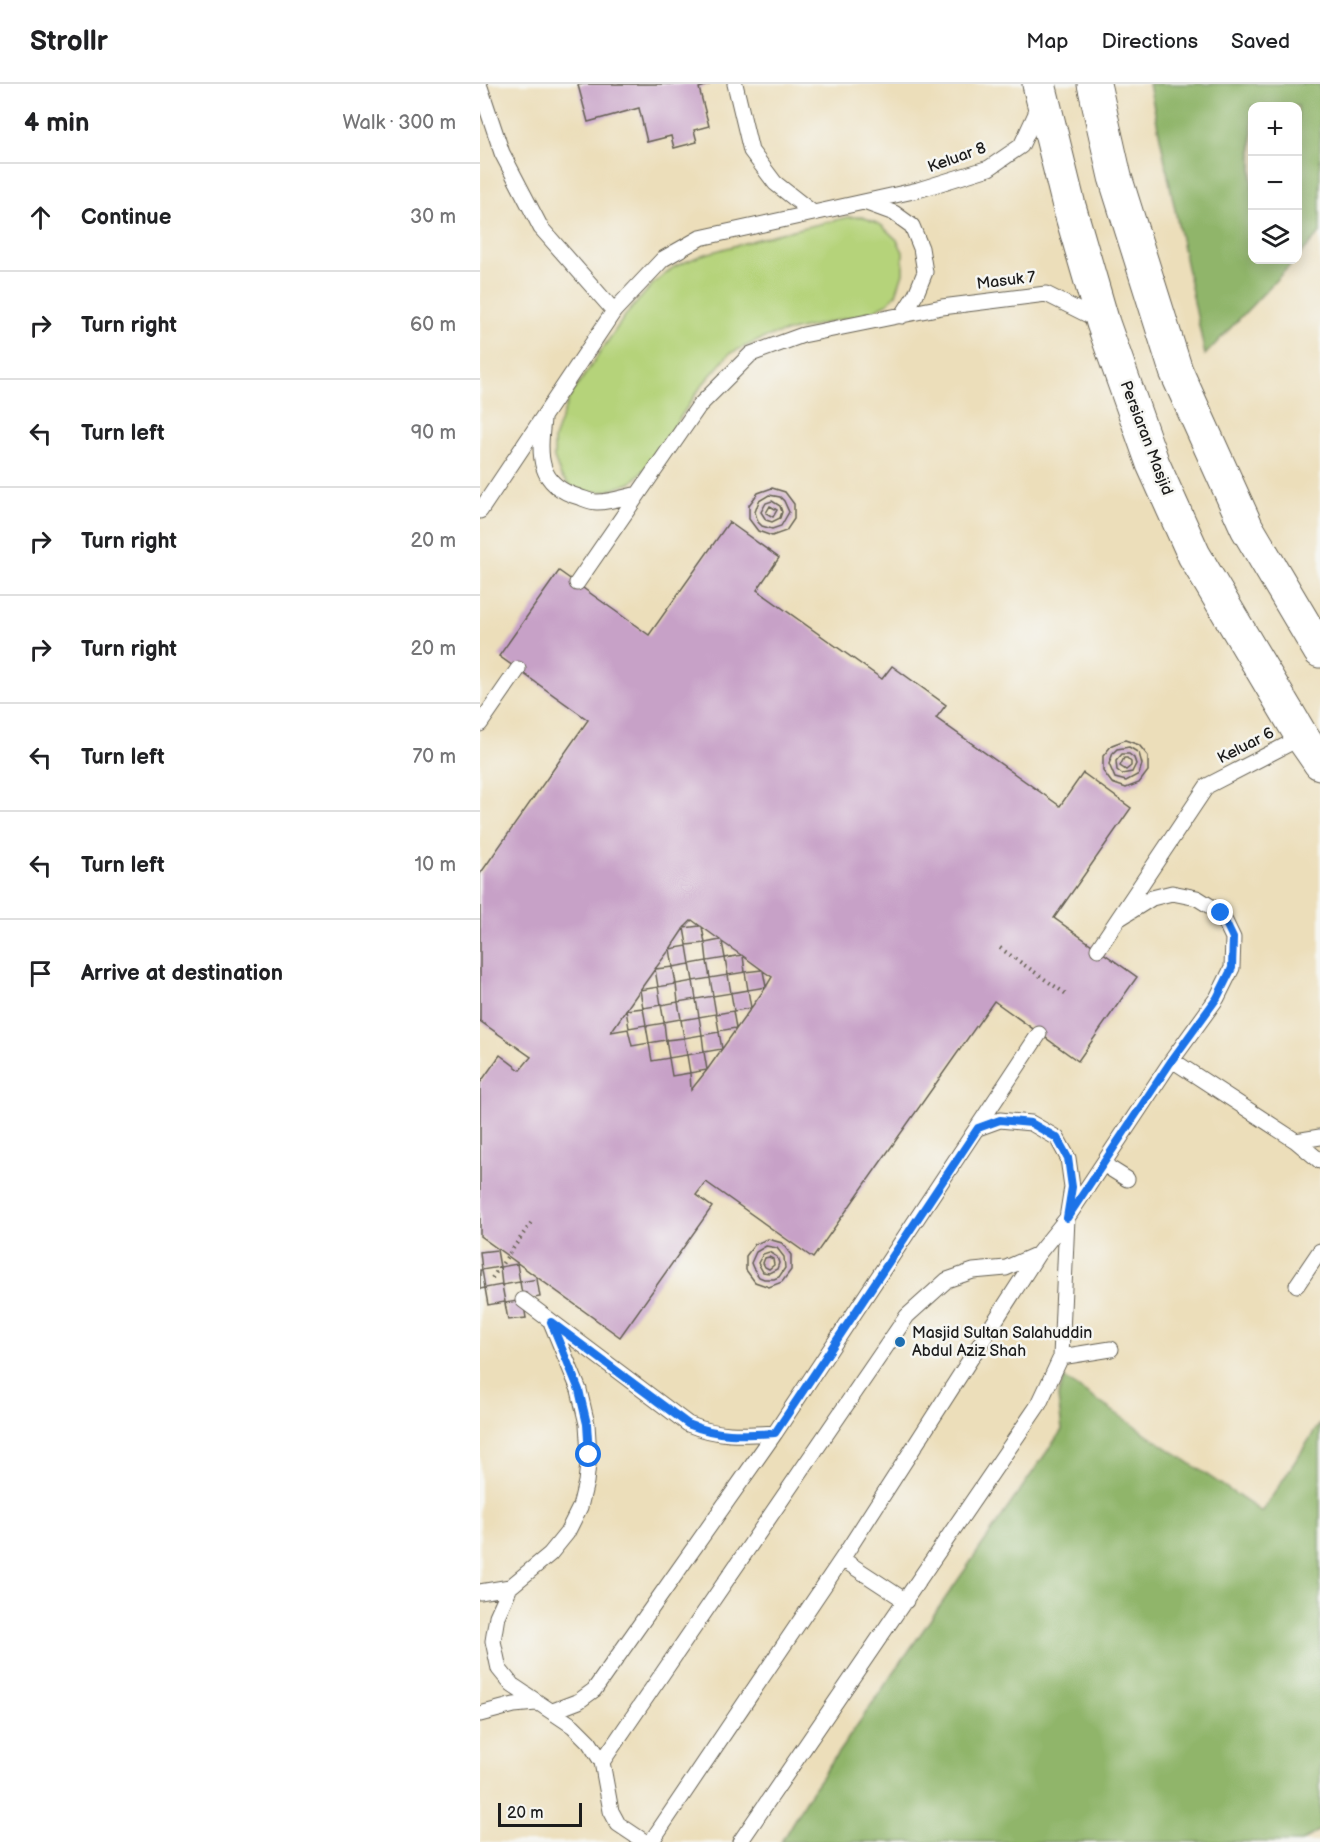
<!DOCTYPE html>
<html lang="en">
<head>
<meta charset="utf-8">
<style>
  :root { --surface:#fff; --page:#f6f6f6; --text:#202124; --muted:#757577; --line:#e0e0e0 }
  body { margin:0; font-family:"Balsamiq Sans",sans-serif; background:var(--page); color:var(--text) }
  .controls { position:absolute; right:18px; top:18px; display:grid; overflow:hidden; border-radius:12px; box-shadow:0 3px 15px #0003 }
  .controls button { width:54px; height:54px; display:grid; place-items:center; padding:0; border:0; border-bottom:2px solid var(--line); background:var(--surface); color:var(--text); font:30px sans-serif }
  .scale { position:absolute; left:18px; bottom:15px; width:84px; box-sizing:border-box; padding-left:6px; border:3px solid #1c1c1c; border-top:0; font-size:16px; line-height:21px; white-space:nowrap; color:#1c1c1c; -webkit-text-stroke:4px #f6f6f2; paint-order:stroke }
  .stop { position:absolute; width:18px; height:18px; margin:-14px; border:4px solid #1a73e8; border-radius:50%; background:#fff }
  .stop.end { background:#1a73e8; border-color:#fff; box-shadow:0 2px 6px #0008 }
  .list { margin:0; padding:0; list-style:none }
  h2 { display:flex; justify-content:space-between; align-items:center; height:78px; margin:0; padding:0 24px; font-size:26px }
  h2 small { font-size:20px; font-weight:400; color:var(--muted) }
  .list li { display:grid; grid-template-columns:39px 1fr auto; gap:18px; align-items:center; box-sizing:border-box; height:108px; padding:0 24px; border-top:2px solid var(--line) }
  .list b { display:block; font-size:22px; white-space:nowrap }
  .list em { font-size:20px; font-style:normal; color:var(--muted) }
  .icon { flex:none; width:33px; height:33px; fill:none; stroke:currentColor; stroke-width:2; stroke-linecap:round; stroke-linejoin:round }
  .map { position:relative; flex:none; width:840px; height:1758px; overflow:hidden }
  header { display:flex; align-items:center; gap:36px; box-sizing:border-box; height:84px; padding:0 30px; background:var(--surface); border-bottom:2px solid var(--line) }
  header strong { font-size:28px }
  nav { display:flex; gap:33px; margin-inline-start:auto; font-size:21px }
  main { display:flex }
  aside { flex:1; background:var(--surface) }
  .map>svg:first-child { display:block }
</style>
</head>
<body>
<header>
<strong>Strollr</strong>
<nav><a>Map</a><a>Directions</a><a>Saved</a></nav>
</header>
<main>
<aside>
<h2>4 min<small>Walk · 300 m</small></h2>
<ul class="list">
<li><svg class="icon" aria-label="ahead" viewBox="0 0 24 24"><path d="M12 20V5M6 11l6-6 6 6"/></svg><div><b>Continue</b></div><em>30 m</em></li>
<li><svg class="icon" aria-label="right" viewBox="0 0 24 24"><path d="M7 20v-9h11M14 6l5 5-5 5"/></svg><div><b>Turn right</b></div><em>60 m</em></li>
<li><svg class="icon" aria-label="left" viewBox="0 0 24 24"><path d="M17 20v-9H6M10 6l-5 5 5 5"/></svg><div><b>Turn left</b></div><em>90 m</em></li>
<li><svg class="icon" aria-label="right" viewBox="0 0 24 24"><path d="M7 20v-9h11M14 6l5 5-5 5"/></svg><div><b>Turn right</b></div><em>20 m</em></li>
<li><svg class="icon" aria-label="right" viewBox="0 0 24 24"><path d="M7 20v-9h11M14 6l5 5-5 5"/></svg><div><b>Turn right</b></div><em>20 m</em></li>
<li><svg class="icon" aria-label="left" viewBox="0 0 24 24"><path d="M17 20v-9H6M10 6l-5 5 5 5"/></svg><div><b>Turn left</b></div><em>70 m</em></li>
<li><svg class="icon" aria-label="left" viewBox="0 0 24 24"><path d="M17 20v-9H6M10 6l-5 5 5 5"/></svg><div><b>Turn left</b></div><em>10 m</em></li>
<li><svg class="icon" aria-label="arrive" viewBox="0 0 24 24"><path d="M6 21V4h12l-3 4 3 4H6"/></svg><div><b>Arrive at destination</b></div></li>
</ul>
</aside>
<div class="map">
<svg width="840" height="1758" viewBox="0 0 840 1758">
  <rect width="100%" height="100%" fill="#f6f6f2"/>
  <filter id="ink" filterUnits="userSpaceOnUse"><feTurbulence type="fractalNoise" baseFrequency=".0167" numOctaves="2"/><feDisplacementMap in="SourceGraphic" scale="12" xChannelSelector="R" yChannelSelector="G"/><feConvolveMatrix kernelMatrix="1 2 1 2 8 2 1 2 1" color-interpolation-filters="sRGB"/></filter>
  <filter id="wash" filterUnits="userSpaceOnUse"><feTurbulence type="fractalNoise" baseFrequency=".008" numOctaves="4" result="noise"/><feDisplacementMap in="SourceGraphic" scale="24" xChannelSelector="R" yChannelSelector="G"/><feGaussianBlur stdDeviation="1.35" result="paint"/><feColorMatrix in="noise" values="0 0 0 0 0 0 0 0 0 0 0 0 0 0 0 0 0 1.4 0 .05"/><feComposite in="paint" operator="in"/></filter>
  <g filter="url(#wash)">
    <rect width="100%" height="100%" fill="#ecdeba"/>
    <path fill="#b5d37a" stroke="#68784b" stroke-width="1.5" d="M369,133H383L401,141L417,156L423,168V189L416,210L407,220L389,229L289,252L250,269L222,301L166,384L151,399L126,407L106,409L92,404L81,392L74,374V355L89,314L145,232L172,201L194,183L222,171L292,151Z"/>
    <path fill="#90b56a" stroke="#566843" stroke-width="1.5" d="M669,0H840V149L818,173V22H772V176H815L725,271Z
      M584,1294L782,1428L840,1339V1746L821,1758H301L328,1712L582,1346L578,1313Z"/>
    <g id="blocks">
      <path fill="#c7a1c7" fill-rule="evenodd" d="M104,0H231L219,4L229,42L214,46L217,58L194,64L191,52L167,58L159,24L108,38L98,1Z
        M292,404L305,408L314,420V435L306,447L292,452L278,447L269,435V421L278,409ZM289,411L300,413L304,417L309,428L301,442L292,445L282,442L278,438L275,428L279,417Z
        M292,417L300,422L302,428L300,434L292,438L286,436L281,428L286,419ZM290,422L297,426L293,433L286,429Z
        M249,438L299,474L277,506L402,595L412,582L466,621L456,634L580,722L603,689L651,724L574,834L657,893L598,977L514,917L333,1174L226,1098L216,1111L232,1123L140,1253L0,1152V999L20,971L40,986L51,973L0,937V790L108,636L19,572L79,487L169,551ZM212,836L220,842L204,844ZM222,843L240,856L225,859L227,877L210,880L213,897L230,894L233,912L251,909L254,927L271,924L268,906L251,909L248,891L230,894L227,877L245,874L248,891L265,888L268,906L286,903L227,986L211,1006L210,989L192,992L189,974L172,977L169,959L152,962L148,945L131,948L146,926L160,906L163,924L146,926L149,944L166,941L163,924L181,921L184,938L201,935L198,918L181,921L178,903L160,906L175,885L178,903L196,900L193,883L175,885L190,865L193,883L210,880L207,862L190,865L204,844L207,861L225,859ZM242,858L261,871L245,874ZM263,872L282,886L265,888ZM283,887L292,893L286,903Z
        M645,656L659,661L668,672V687L659,699L646,704L632,699L623,687V672L632,661ZM649,663L659,669L662,680L659,690L646,697L635,694L629,680L633,669L637,665Z
        M642,670H649L654,674L656,680L652,688L642,690L637,686L636,677ZM644,674H647L651,678V682L646,686L640,682Z
        M213,897L216,915L198,918L196,900Z
        M233,912L236,930L219,933L216,915Z
        M253,927L256,944L239,947L236,930Z
        M219,933L222,951L204,954L207,971L189,974L186,956L204,954L201,936Z
        M184,939L186,956L169,959L166,942Z
        M239,948L242,965L224,968L227,986L210,989L207,971L224,968L222,951Z
        M288,1155L302,1159L311,1171V1186L302,1198L289,1203L275,1198L266,1186V1172L275,1160ZM286,1162L297,1164L304,1173L305,1184L299,1193L294,1195H284L279,1193L273,1184L271,1179L276,1168Z
        M17,1166L20,1183L2,1186L0,1168Z
        M289,1168L297,1173L299,1179L297,1185L289,1189L283,1188L278,1179L283,1170ZM289,1173L293,1175L294,1181L289,1185L285,1183L283,1179L285,1174Z
        M37,1180L40,1198L22,1201L25,1218L8,1221L5,1204L22,1201L20,1183Z
        M0,1186H2L5,1204L0,1205Z
        M57,1195L60,1213L43,1216L40,1198Z
        M43,1216L46,1234L28,1236L25,1219Z"/>
    </g>
  </g>
  <g filter="url(#ink)">
    <use href="#blocks" fill-opacity="0" stroke="#656053" stroke-width="1.5"/>
    <g fill="none" stroke-linecap="round" stroke-linejoin="round">
      <g stroke="#656053" stroke-width="17">
        <path id="service" d="M255,0L271,67L295,99L333,129
          M0,3L22,69L61,144L134,227
          M384,118L414,129L432,142L441,164L445,188L436,210L422,232
          M63,335C59,372 57,401 99,413C105,415 111,418 117,418C130,418 145,413 158,410
          M0,427L134,227L183,175L220,154L438,106L509,84L541,62L559,23
          M97,499L219,322L271,270L323,251L462,223L566,210L620,237
          M0,640L38,585
          M618,865L727,702L822,653
          M692,976L816,1057L840,1077
          M816,1057L840,1053
          M623,1080L647,1095
          M817,1201L840,1167
          M43,1216L208,1340C239,1353 263,1351 295,1349
          M581,1273L631,1265
          M362,1475L426,1517
          M30,1503L17,1532L13,1557L19,1585L32,1601L93,1642L109,1658L122,1678L131,1727L138,1740L165,1758
          M0,1508L30,1503L70,1470L87,1449L100,1423L106,1398L109,1371L107,1340L99,1306L71,1238
          M73,1627L99,1617L114,1606L295,1349L559,950
          M0,1630L34,1621L56,1619
          M122,1678L427,1232L467,1196L493,1187L526,1184L558,1170L587,1134L692,976L737,914L752,884L753,854L741,829L717,814L692,809L672,814L640,834
          M171,1758L362,1475L558,1170
          M260,1758L559,1320L581,1273L587,1134L592,1103L588,1074L577,1054L551,1039L520,1036L498,1044"/>
      </g>
      <g stroke="#656053" stroke-width="35">
        <path id="primary" d="M559,0L589,122L623,239L673,380L714,471L822,653L840,679
          M614,0L635,93L696,287L767,444L840,567"/>
      </g>
      <path stroke="#656053" stroke-width="4" stroke-dasharray="1.5 4.5" stroke-linecap="butt" d="M520,864L586,910
        M12,1194L51,1139"/>
      <use href="#service" stroke="#fff" stroke-width="15"/>
      <use href="#primary" stroke="#fff" stroke-width="33"/>
    </g>
  </g>
  <g fill="none" stroke-linecap="round" stroke-linejoin="round" filter="url(#ink)">
    <path stroke="#1a73e8" stroke-width="8" d="M109,1371L107,1340L99,1306L71,1238L208,1340C239,1353 263,1351 295,1349L498,1044L520,1036L551,1039L577,1054L588,1074L592,1103L587,1134L692,976L737,914L752,884L753,854L741,829"/>
  </g>
  <circle fill="#1f6fb2" stroke="#f6f6f2" stroke-width="2" cx="420" cy="1258" r="6"/>
  <g text-anchor="middle" dominant-baseline="central" stroke-width="5" stroke-linejoin="round" paint-order="stroke">
    <g font-size="16" fill="#1c1c1c" stroke="#f6f6f2">
      <text transform="translate(477 74) rotate(-20)">Keluar 8</text>
      <text transform="translate(526 197) rotate(-7)">Masuk 7</text>
      <text transform="translate(666 354) rotate(69)">Persiaran Masjid</text>
      <text transform="translate(766 662) rotate(-27)">Keluar 6</text>
    </g>
    <g font-size="16" fill="#1c1c1c" stroke="#f6f6f2" text-anchor="start">
      <text x="432" y="1249">Masjid Sultan Salahuddin<tspan x="432" dy="18">Abdul Aziz Shah</tspan></text>
    </g>
  </g>
</svg>
<div class="controls">
<button>+</button>
<button>−</button>
<button><svg class="icon" aria-label="layers" viewBox="0 0 24 24"><path d="M12 4l9 5-9 5-9-5zM3 14l9 5 9-5"/></svg></button>
</div>
<div class="scale">20 m</div>
<div class="stop" style="left:109px;top:1371px"></div>
<div class="stop end" style="left:741px;top:829px"></div>
</div>
</main>
</body>
</html>
